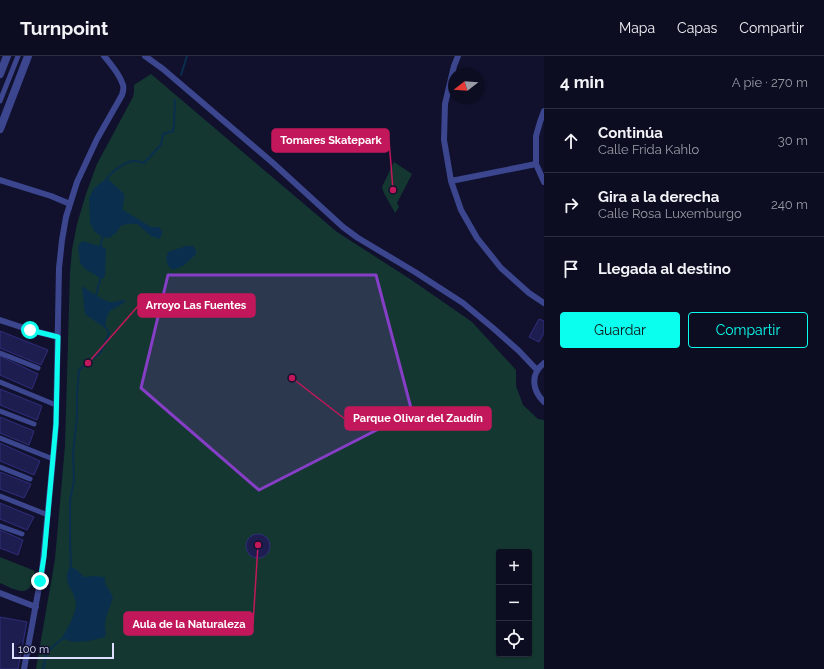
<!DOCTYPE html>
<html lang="es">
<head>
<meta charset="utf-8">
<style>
  :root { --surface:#0d0d22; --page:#1b1b2f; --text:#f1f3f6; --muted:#9a9ca5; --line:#2d2d40; --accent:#0affee }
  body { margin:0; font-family:Raleway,sans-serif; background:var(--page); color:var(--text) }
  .controls { position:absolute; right:12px; bottom:12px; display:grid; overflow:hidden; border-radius:4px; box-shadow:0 1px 3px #0004 }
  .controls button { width:36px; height:36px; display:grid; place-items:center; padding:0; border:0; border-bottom:1px solid var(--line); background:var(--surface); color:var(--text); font:20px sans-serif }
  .compass { position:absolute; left:448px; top:12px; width:36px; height:36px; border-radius:50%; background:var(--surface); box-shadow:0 1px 3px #0004; rotate:253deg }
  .scale { position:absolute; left:12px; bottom:10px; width:102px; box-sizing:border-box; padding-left:4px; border:2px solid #dee0ff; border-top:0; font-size:11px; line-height:14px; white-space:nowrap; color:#dee0ff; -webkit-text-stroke:3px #11112e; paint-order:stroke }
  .stop { position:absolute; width:12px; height:12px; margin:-9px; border:3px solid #0affee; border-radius:50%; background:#fff }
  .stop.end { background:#0affee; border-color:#fff; box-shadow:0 1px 4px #0008 }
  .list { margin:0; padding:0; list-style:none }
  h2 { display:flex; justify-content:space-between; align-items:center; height:52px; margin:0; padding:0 16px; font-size:17px }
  h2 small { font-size:13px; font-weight:400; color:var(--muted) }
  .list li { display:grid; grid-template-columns:26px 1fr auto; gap:12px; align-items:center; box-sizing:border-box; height:64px; padding:0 16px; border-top:1px solid var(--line) }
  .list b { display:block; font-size:15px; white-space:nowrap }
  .list p { margin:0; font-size:13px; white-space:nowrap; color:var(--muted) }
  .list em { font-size:13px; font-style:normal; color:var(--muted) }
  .actions { display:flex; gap:8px; padding:12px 16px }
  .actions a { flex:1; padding:9px 0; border:1px solid var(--accent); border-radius:4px; text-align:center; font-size:14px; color:var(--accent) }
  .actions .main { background:var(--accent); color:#111 }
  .icon { flex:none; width:22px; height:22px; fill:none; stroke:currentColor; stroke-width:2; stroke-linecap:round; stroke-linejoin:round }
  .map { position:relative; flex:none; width:544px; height:613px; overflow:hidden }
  header { display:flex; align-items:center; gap:24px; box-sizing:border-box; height:56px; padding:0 20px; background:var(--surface); border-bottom:1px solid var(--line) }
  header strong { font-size:19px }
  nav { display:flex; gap:22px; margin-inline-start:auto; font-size:14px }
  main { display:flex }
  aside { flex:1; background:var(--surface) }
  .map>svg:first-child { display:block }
</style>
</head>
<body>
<header>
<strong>Turnpoint</strong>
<nav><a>Mapa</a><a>Capas</a><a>Compartir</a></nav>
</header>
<main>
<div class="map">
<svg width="544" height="613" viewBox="0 0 544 613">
  <rect width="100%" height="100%" fill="#11112e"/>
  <path fill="#143831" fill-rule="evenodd" d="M151,18L337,176L410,223L472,266L516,314V330L523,349L538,363L544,364V613H36L55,503L65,390L70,217L72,194L77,168L86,138L97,108L133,41L134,36V29ZM499,496H529V598H499Z
    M394,106L412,118L397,147L399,151L395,157L384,137L382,131Z
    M0,501L35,515C34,519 33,524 32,528C26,542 10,531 0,527Z"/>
  <path fill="#0a2e4e" d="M107,122L124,138C125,144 122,148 123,154L151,171H159L162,175V179L159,183L151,180L137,168H127L121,170L116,177L109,182L103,181L95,176L90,167L89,142L94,132Z
    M82,185L106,192L105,220L102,223L85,213L80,207L78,190Z
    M186,190H193L196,194V198L183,210L173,214L168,210L166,202L168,196Z
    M82,230C90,235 102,245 111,246C116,246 120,244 125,244V246C109,257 108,251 105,272L85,258Z
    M70,510L77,514L84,521L94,520L105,521V527L113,541C110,552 102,566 106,577L105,581L89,585L72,586L62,582C68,571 76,559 76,546C76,545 74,541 74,540C69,527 63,525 70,510Z"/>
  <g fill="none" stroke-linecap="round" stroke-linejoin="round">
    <path stroke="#0a2e4e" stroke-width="2" d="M181,19L187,0
      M106,125C108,117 127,105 134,105C137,105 141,106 144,107L161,89L163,78L173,75L174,69L175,44
      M100,192L103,179
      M96,239L101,221
      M71,512L70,485V444L74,425L73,397L77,361V337L79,314L101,296L109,277L105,270
      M43,613L47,596L64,581"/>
  </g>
  <path fill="#1e1d4f" stroke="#302e7c" d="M539,263L544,265V277L539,286L529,281Z
    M0,275L48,294L41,309L0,292Z
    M0,300L38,318L32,333L0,319Z
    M0,333L42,350L37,364L0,349Z
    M0,361L34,375L29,389L0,377Z
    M0,387L40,405L34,419L0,405Z
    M0,416L31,428L24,442L0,433Z
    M0,447L34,461L27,474L0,463Z
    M0,474L23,484L18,499L0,492Z
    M246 490a12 12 0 1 1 24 0a12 12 0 1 1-24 0Z
    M0,561L27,566L18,613H0Z"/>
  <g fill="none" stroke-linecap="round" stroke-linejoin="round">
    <path stroke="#3b468e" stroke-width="5" d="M0,45L18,0
      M0,297L38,312
      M0,326L56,349
      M0,355L34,368
      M0,382L53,403
      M0,411L30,423
      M0,440L48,459
      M0,470L22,478"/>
    <path stroke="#3b468e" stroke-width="6" d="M145,0L163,13L273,107L343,171L358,182L415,216L463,247L493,272L519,295L537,314
      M458,0L454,10L445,48L444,84L451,125L461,154L477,182L501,212L529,237L544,247
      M544,55L540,66L536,80V108L544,126
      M0,124L51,140L70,148
      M451,125L536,108
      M0,264L30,274L58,281
      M544,307C530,318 532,334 544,346
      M0,537L36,551
      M24,613L42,515L53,403L56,368L59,212L62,184L66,161L77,126L97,83L122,39C123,36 124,32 123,29C120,19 111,8 104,0"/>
    <path stroke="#3b468e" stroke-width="8" d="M0,18L7,0
      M0,73L28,0"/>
  </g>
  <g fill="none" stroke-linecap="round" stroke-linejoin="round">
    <path stroke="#0affee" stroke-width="5" d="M30,274L58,281L56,368L44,501L40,525"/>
  </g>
  <path fill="#853ec5" fill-opacity="0.2" stroke="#853ec5" stroke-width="3" stroke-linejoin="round" d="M168,219H376L412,356L259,434L141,332Z"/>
  <path fill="none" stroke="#c2185b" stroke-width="1.5" d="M393 134L389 84M88 307L138 250M292 322L345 363M258 489L253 568"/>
  <g fill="#c2185b" stroke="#11112e" stroke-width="1.5">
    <circle cx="393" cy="134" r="4"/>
    <circle cx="88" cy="307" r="4"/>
    <circle cx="292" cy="322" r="4"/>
    <circle cx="258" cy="489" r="4"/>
  </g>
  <g fill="#c2185b" stroke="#c2185b" stroke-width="1.5">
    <rect x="272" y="73" width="117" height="23" rx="4"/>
    <rect x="138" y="238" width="117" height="23" rx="4"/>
    <rect x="345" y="351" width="146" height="23" rx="4"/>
    <rect x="124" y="556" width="129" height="23" rx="4"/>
  </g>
  <g font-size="11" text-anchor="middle" font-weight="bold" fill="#fff">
    <text x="331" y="88">Tomares Skatepark</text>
    <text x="196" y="253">Arroyo Las Fuentes</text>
    <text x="418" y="366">Parque Olivar del Zaudín</text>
    <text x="189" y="572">Aula de la Naturaleza</text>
  </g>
</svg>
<div class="controls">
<button>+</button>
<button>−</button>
<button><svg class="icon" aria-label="locate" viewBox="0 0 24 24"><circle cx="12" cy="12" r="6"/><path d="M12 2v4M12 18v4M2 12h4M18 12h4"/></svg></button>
</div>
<svg class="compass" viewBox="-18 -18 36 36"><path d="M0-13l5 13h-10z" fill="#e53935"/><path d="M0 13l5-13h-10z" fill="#9a9ca5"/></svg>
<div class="scale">100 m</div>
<div class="stop" style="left:30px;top:274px"></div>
<div class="stop end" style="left:40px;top:525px"></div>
</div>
<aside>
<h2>4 min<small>A pie · 270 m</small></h2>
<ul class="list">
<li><svg class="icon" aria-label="ahead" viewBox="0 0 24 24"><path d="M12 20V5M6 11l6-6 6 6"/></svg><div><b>Continúa</b><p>Calle Frida Kahlo</p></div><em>30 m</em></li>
<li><svg class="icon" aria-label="right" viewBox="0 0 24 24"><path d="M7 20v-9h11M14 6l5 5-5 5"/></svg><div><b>Gira a la derecha</b><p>Calle Rosa Luxemburgo</p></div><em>240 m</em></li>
<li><svg class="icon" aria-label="arrive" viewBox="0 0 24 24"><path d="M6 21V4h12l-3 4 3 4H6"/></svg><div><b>Llegada al destino</b></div></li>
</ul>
<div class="actions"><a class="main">Guardar</a><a>Compartir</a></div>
</aside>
</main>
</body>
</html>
